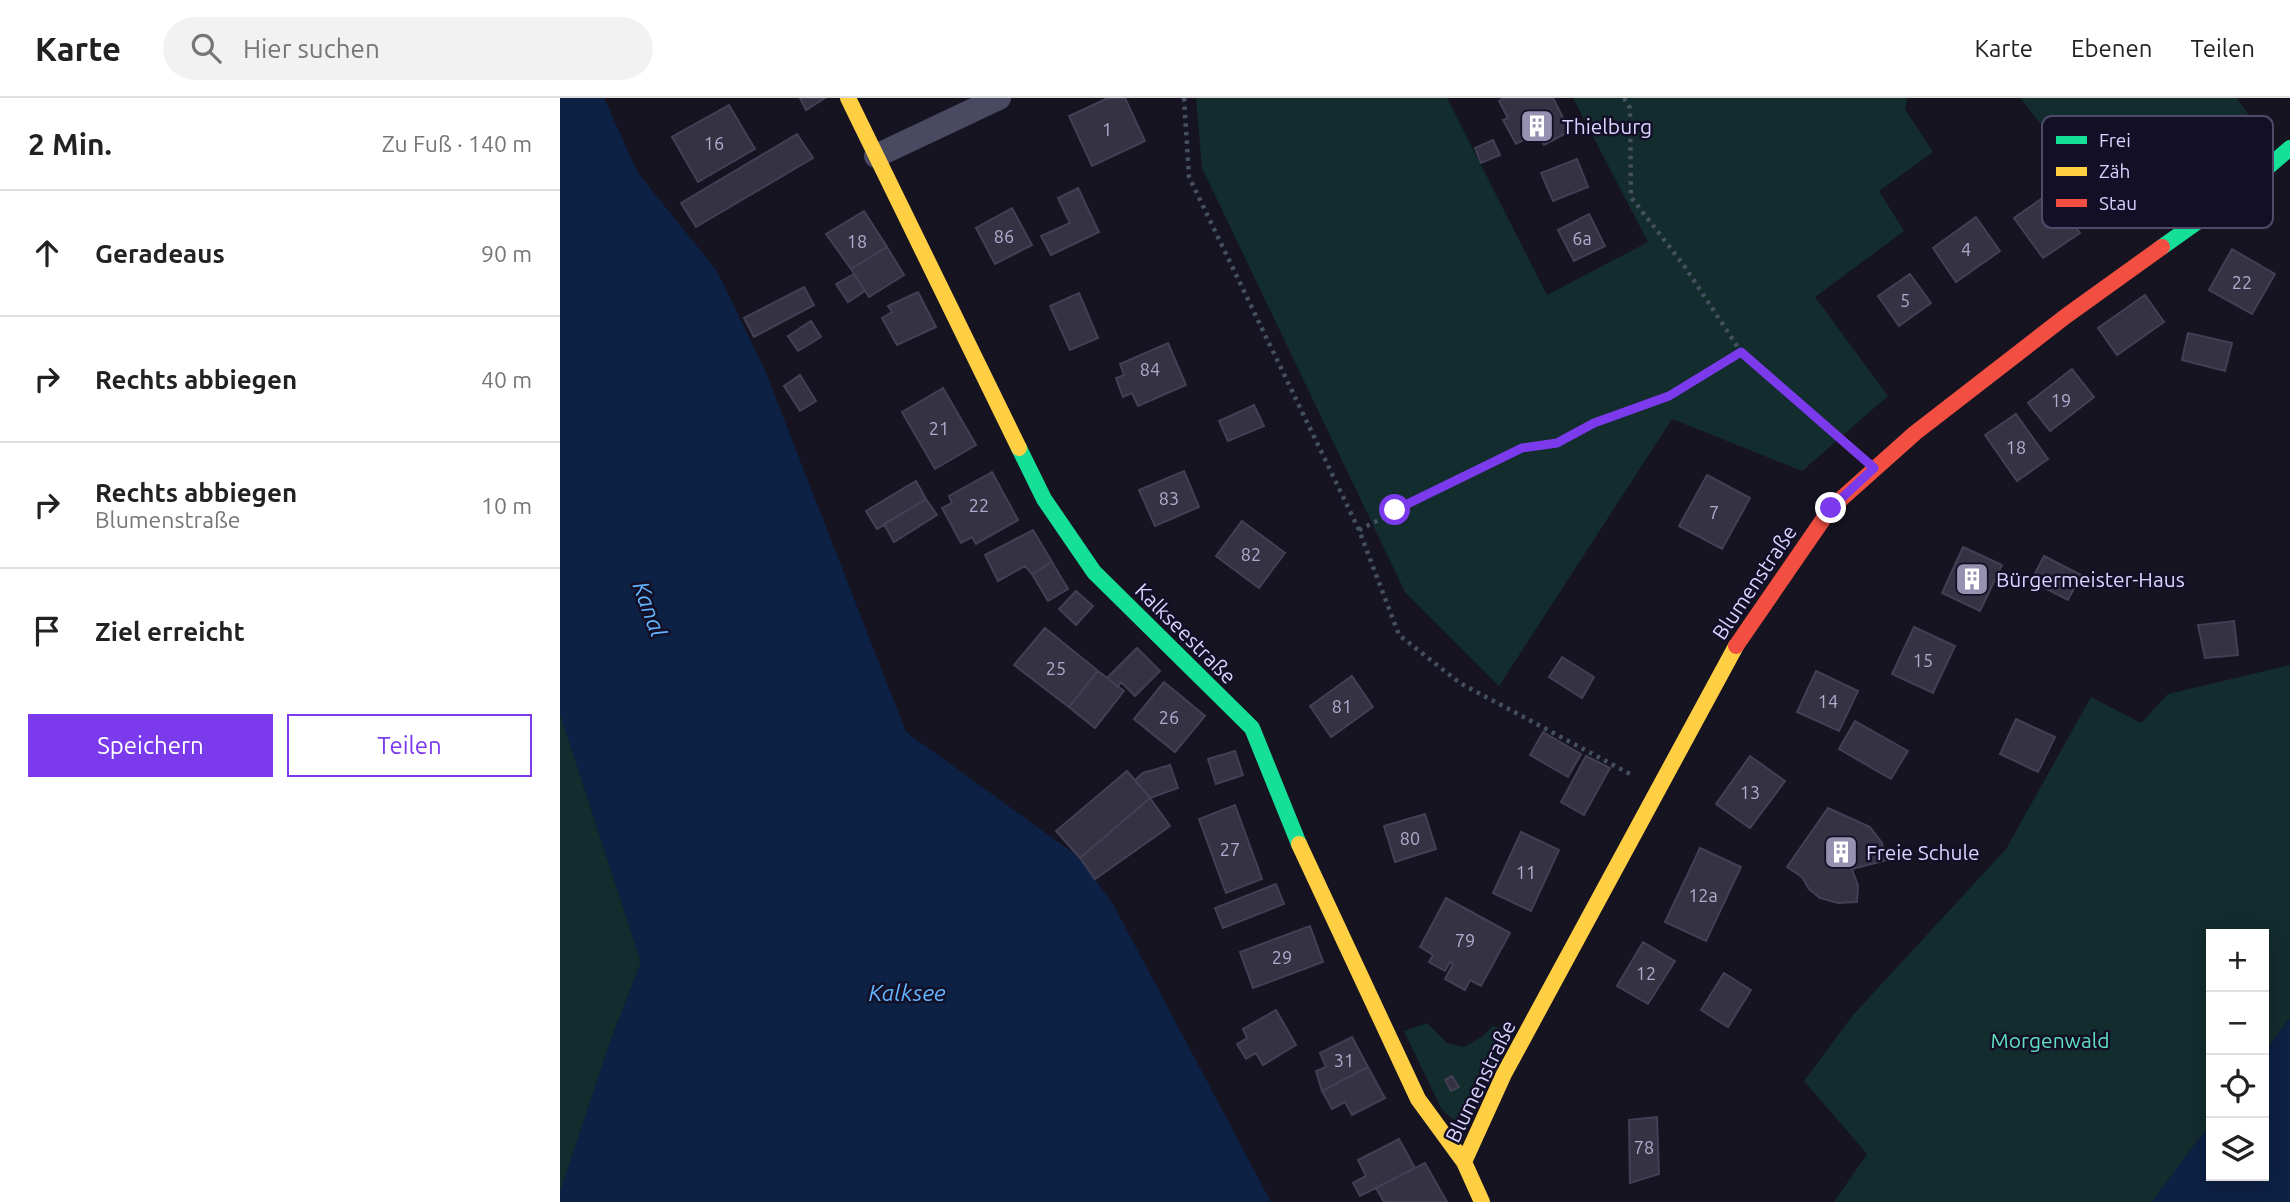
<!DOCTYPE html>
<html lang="de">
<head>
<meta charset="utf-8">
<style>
  :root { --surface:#fff; --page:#f2f2f2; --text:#222; --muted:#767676; --line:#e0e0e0; --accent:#7c3aed }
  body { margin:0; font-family:Ubuntu,sans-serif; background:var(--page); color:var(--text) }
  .controls { position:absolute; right:21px; bottom:21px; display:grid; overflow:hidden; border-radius:0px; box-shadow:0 4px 18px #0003 }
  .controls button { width:63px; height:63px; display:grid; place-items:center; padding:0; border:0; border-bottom:2px solid var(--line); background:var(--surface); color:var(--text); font:35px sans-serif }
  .stop { position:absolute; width:21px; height:21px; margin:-16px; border:5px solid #7c3aed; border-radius:50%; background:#fff }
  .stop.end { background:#7c3aed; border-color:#fff; box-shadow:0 2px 7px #0008 }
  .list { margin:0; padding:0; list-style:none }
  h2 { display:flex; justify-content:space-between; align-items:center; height:91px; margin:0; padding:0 28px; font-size:30px }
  h2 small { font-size:23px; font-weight:400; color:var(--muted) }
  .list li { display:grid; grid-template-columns:46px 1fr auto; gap:21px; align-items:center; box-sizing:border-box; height:126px; padding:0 28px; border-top:2px solid var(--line) }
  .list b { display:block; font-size:26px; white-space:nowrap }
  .list p { margin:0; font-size:23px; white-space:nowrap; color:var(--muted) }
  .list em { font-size:23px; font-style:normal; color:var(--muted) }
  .actions { display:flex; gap:14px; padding:21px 28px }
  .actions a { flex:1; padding:16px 0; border:2px solid var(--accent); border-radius:0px; text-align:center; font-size:24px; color:var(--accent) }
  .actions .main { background:var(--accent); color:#fff }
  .icon { flex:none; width:38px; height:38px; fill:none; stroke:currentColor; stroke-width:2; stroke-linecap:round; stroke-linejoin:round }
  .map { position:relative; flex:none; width:1730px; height:1104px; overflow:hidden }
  header { display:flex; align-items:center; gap:42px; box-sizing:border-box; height:98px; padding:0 35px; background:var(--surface); border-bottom:2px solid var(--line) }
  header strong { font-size:33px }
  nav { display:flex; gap:38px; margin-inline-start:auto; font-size:24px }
  .search { width:490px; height:63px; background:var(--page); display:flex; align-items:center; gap:18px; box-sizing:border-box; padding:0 24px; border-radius:38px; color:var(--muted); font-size:26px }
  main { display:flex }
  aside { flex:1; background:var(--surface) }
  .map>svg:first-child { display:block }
</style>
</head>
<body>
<header>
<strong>Karte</strong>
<div class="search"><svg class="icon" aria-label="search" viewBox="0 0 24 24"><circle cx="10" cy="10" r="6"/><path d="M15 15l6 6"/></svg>Hier suchen</div>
<nav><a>Karte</a><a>Ebenen</a><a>Teilen</a></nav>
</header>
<main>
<aside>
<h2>2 Min.<small>Zu Fuß · 140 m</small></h2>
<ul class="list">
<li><svg class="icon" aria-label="ahead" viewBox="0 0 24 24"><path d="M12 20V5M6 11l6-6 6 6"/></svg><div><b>Geradeaus</b></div><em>90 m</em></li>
<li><svg class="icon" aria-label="right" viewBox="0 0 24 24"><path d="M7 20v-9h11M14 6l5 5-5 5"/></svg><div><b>Rechts abbiegen</b></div><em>40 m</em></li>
<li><svg class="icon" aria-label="right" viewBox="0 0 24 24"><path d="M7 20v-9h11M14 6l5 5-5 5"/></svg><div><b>Rechts abbiegen</b><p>Blumenstraße</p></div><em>10 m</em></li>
<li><svg class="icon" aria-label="arrive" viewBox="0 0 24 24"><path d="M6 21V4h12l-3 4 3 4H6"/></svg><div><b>Ziel erreicht</b></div></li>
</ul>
<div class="actions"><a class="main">Speichern</a><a>Teilen</a></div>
</aside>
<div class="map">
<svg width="1730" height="1104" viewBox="0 0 1730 1104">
  <rect width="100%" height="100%" fill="#161421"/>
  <path fill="#132c2d" d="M636,0H887L987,197L1088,144L1013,0H1347L1345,11L1373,54L1319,93L1344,133L1255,199L1328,298L1242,373L1112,321L939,588L845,494L642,70Z
    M1460,0H1677L1692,22L1562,127Z
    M1730,567V920L1704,955V836H1651V1025L1592,1104H1274L1307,1056L1244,983L1293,917L1446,751L1531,599L1581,625L1608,596Z
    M0,616L81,864L49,947L0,1094Z
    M867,925L887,945L904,949L923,938L933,928L952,936L911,1016L894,1022L882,1012L844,933Z"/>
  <path fill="#0d2144" d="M0,0H44L78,75L157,173L204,270L346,634L519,759L553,806L711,1104H0V1094L49,947L81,864L0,616Z
    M1730,920V1104H1592L1651,1025V1078H1704V955Z"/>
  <path fill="#343243" stroke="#433f54" stroke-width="2" d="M240,0H265L246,12Z
    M548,0H565L585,43L532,68L509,18Z
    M944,0H993L1010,33L984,47L978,35L956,46L943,22L948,20L939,3Z
    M169,7L195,51L138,84L112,39Z
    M237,36L253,60L136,129L121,105Z
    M933,42L940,57L921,65L915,50Z
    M1017,61L1028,89L993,103L981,75Z
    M518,90L539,134L491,157L481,138L510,125L498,100Z
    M1491,94L1520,135L1483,160L1454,120Z
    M452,110L472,147L435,166L416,130Z
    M304,113L327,149L291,171L266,136Z
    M1029,116L1045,148L1014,163L998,132Z
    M1416,119L1440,153L1396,184L1373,150Z
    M327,149L344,177L309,199L291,171Z
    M1672,151L1715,176L1692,216L1649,192Z
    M294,176L305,193L288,204L276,186Z
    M1350,176L1371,205L1339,228L1318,198Z
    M244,189L254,207L194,239L184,220Z
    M358,194L376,229L337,247L322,220L332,214L328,208Z
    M519,195L538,240L510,252L490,208Z
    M1585,197L1604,224L1557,257L1538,230Z
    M251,223L261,239L238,253L228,238Z
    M1628,235L1672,245L1665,273L1622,262Z
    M608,245L626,287L578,308L572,295L563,299L556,280L564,277L560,266Z
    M1512,271L1534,299L1490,333L1468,305Z
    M240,277L256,303L240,313L224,288Z
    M383,290L416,347L375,371L342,314Z
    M694,307L704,328L668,343L659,323Z
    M1456,316L1488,361L1457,383L1425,337Z
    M624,373L639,409L595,428L579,392Z
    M432,374L458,422L416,446L412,439L401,445L382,410L392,405L389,398Z
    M1147,377L1190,400L1162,451L1119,428Z
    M356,383L366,401L317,431L306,413Z
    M366,401L377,417L334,444L324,426Z
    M682,423L725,455L699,490L656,458Z
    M473,432L492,464L472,476L465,468L438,483L425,457Z
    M1403,449L1442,467L1420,513L1382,495Z
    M1484,458L1521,477L1508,502L1471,483Z
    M492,464L508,491L488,503L472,476Z
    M516,493L533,508L516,527L499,511Z
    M1674,523L1678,557L1645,560L1638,527Z
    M1354,529L1395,548L1373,595L1332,576Z
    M485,530L538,573L509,609L454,567Z
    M577,550L600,573L575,598L561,584L558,589L547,580Z
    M1002,559L1034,579L1022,600L989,579Z
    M538,573L564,593L535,630L509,609Z
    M1256,573L1298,593L1279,633L1237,614Z
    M792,578L813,609L771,639L750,608Z
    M604,584L645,618L615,654L574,621Z
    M1456,621L1495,639L1478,674L1440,656Z
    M1295,623L1348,653L1331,681L1279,651Z
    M983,634L1021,656L1008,679L970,657Z
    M675,653L683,677L656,686L648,661Z
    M1026,658L1050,670L1024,717L1001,704Z
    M1190,658L1225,683L1190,730L1156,706Z
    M610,667L618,690L590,700L575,682L583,675Z
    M567,673L590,700L520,760L496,733Z
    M590,700L610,728L535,781L520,760Z
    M675,707L702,781L666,795L639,721Z
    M1268,710L1310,729L1322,745L1327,762L1292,771L1298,788L1297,804L1278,805L1260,800L1249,791L1242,779L1227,769Z
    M865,716L876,751L835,764L824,728Z
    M961,734L999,752L971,813L933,795Z
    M1140,750L1181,769L1146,843L1105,824Z
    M716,786L724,806L663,830L655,810Z
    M886,800L950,835L921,888L910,882L905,892L885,881L893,866L890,864L885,873L869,864L873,857L860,849Z
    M750,828L763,864L693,890L680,854Z
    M1083,844L1115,863L1088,906L1057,888Z
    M1164,875L1191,892L1168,929L1141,912Z
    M716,912L736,947L703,967L696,955L686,961L677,946L687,940L683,931Z
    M792,939L808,969L762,993L756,973L766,969L760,955Z
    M808,969L825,1000L792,1017L785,1004L772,1011L762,993Z
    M892,978L899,989L891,993L885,982Z
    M1097,1019L1099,1076L1070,1085L1069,1022Z
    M839,1041L855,1070L800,1098L793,1085L806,1078L798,1062Z
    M865,1065L887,1104H824L816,1090Z"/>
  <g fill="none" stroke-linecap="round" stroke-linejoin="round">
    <path stroke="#44505f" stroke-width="4.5" stroke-dasharray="3.5 5" stroke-linecap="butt" d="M624,0L629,79L799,432L839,537L900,585L1070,676
      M1064,0L1070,10L1071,99L1125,169L1181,254L1292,351
      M799,432L962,350L997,345L1034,325L1109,297L1181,254"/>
    <path stroke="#4a4962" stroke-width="24" d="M316,58L439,0"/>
    <path stroke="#16e098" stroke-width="16" d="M1602,149L1678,95L1730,50
      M459,350L484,401L534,474L692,630L739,746"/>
    <path stroke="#ffcf43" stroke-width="16" d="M288,0L459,350
      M739,746L858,1001L904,1064L922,1104
      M904,1064L944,976L1176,548"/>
    <path stroke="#f24e42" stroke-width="16" d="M1176,548L1271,410L1355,335L1506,218L1602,149"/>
  </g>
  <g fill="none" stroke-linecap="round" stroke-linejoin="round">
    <path stroke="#7c3aed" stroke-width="9" d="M835,412L962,350L997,345L1034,325L1109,298L1181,254L1314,370L1271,410"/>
  </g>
  <defs>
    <g id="building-square" transform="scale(1.75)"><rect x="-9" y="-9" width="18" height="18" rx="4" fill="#9591b1" stroke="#130f26"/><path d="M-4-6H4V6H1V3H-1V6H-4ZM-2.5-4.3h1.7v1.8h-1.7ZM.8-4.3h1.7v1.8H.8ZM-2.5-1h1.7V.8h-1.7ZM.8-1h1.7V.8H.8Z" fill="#fff"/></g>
  </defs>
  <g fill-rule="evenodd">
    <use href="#building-square" x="977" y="28"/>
    <use href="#building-square" x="1412" y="481"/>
    <use href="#building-square" x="1281" y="754"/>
  </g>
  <g text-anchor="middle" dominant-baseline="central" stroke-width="5" stroke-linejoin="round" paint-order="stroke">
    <g font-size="18" fill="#b0acd0">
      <text x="547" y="31">1</text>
      <text x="154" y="45">16</text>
      <text x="444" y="138">86</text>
      <text x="1022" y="140">6a</text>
      <text x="297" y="143">18</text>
      <text x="1406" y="151">4</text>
      <text x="1682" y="184">22</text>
      <text x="1345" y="202">5</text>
      <text x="590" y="271">84</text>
      <text x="1501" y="302">19</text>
      <text x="379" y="330">21</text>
      <text x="1456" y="349">18</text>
      <text x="609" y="400">83</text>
      <text x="419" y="407">22</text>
      <text x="1154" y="414">7</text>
      <text x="691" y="456">82</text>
      <text x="1363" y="562">15</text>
      <text x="496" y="570">25</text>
      <text x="1268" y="603">14</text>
      <text x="782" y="608">81</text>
      <text x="609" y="619">26</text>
      <text x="1190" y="694">13</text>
      <text x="850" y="740">80</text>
      <text x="670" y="751">27</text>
      <text x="966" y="774">11</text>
      <text x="1143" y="797">12a</text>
      <text x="905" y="842">79</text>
      <text x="722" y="859">29</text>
      <text x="1086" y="875">12</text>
      <text x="784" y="962">31</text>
      <text x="1084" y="1049">78</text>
    </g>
    <g font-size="21" fill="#d9d4ff" stroke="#130f26" text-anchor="start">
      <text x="1002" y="28">Thielburg</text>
      <text x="1436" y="481">Bürgermeister-Haus</text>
      <text x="1306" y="754">Freie Schule</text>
    </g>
    <g font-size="21" fill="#d9d4ff" stroke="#130f26">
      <text transform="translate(1194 484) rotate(-56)">Blumenstraße</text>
      <text transform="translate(626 535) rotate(45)">Kalkseestraße</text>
      <text transform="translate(920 983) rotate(-64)">Blumenstraße</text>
    </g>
    <g font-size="21" fill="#5fe0c0" stroke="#130f26">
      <text x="1490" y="942">Morgenwald</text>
    </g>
    <g font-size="23" font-style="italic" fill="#62b6ff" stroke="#130f26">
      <text transform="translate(90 511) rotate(70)">Kanal</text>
      <text x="347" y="894">Kalksee</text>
    </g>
  </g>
  <rect x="1482" y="18" width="231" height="112" rx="10" fill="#130f26" stroke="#4e4a67" stroke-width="2"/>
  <rect x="1496" y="38" width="31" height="8" fill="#16e098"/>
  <rect x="1496" y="69" width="31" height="9" fill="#ffcf43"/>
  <rect x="1496" y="101" width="31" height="8" fill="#f24e42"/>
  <g font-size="19" fill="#d9d4ff">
    <text x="1539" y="49">Frei</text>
    <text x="1539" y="80">Zäh</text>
    <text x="1539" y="112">Stau</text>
  </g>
</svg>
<div class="controls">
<button>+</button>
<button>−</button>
<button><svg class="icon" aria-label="locate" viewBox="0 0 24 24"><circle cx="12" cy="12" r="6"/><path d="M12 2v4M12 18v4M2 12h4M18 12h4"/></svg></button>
<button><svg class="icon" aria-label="layers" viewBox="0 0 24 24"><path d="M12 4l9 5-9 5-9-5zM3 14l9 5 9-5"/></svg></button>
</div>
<div class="stop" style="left:835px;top:412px"></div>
<div class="stop end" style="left:1271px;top:410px"></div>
</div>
</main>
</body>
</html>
